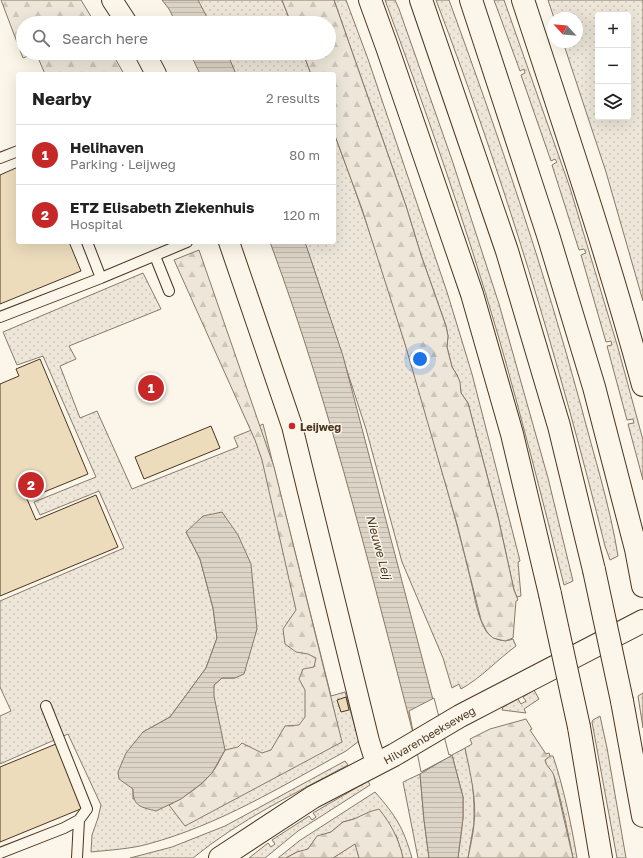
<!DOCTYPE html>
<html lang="en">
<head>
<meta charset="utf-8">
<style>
  :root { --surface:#fff; --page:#f2f2f2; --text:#222; --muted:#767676; --line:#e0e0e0; --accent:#c62828 }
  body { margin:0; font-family:"Golos Text",sans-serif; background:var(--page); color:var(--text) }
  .controls { position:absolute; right:12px; top:12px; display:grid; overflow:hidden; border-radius:4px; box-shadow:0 4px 16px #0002 }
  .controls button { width:36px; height:36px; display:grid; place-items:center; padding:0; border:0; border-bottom:1px solid var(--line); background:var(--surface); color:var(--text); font:20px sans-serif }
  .compass { position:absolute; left:547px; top:12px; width:36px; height:36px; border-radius:50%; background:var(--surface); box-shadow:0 4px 16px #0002; rotate:296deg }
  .you { position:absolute; left:420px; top:359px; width:14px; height:14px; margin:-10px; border:3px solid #fff; border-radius:50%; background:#1a73e8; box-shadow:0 0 0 6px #1a73e833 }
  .badge { display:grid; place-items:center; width:26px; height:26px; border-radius:50%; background:var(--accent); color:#fff; font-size:13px; font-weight:700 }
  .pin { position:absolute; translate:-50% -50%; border:2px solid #fff; box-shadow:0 1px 4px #0006 }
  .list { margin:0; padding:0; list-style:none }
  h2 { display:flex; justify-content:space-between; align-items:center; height:52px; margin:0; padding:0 16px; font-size:17px }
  h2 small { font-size:13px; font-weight:400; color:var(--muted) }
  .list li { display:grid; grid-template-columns:26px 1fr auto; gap:12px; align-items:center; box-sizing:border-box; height:60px; padding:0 16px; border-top:1px solid var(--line) }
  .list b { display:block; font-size:15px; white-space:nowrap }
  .list p { margin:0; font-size:13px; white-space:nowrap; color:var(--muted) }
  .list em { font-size:13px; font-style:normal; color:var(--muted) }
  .icon { flex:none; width:22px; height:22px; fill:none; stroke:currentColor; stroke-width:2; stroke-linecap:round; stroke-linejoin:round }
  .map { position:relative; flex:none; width:643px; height:858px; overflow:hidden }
  .search { position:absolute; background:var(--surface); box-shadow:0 4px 16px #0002; left:16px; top:16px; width:320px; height:44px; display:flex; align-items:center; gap:10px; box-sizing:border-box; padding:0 14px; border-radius:22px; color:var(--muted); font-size:15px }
  .panel { position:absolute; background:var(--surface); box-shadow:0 4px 16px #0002; left:16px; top:72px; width:320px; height:172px; border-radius:4px }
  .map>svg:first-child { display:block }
</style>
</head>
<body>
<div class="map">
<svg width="643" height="858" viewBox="0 0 643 858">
  <defs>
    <pattern id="grass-dots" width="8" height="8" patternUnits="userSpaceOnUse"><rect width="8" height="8" fill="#ede6d9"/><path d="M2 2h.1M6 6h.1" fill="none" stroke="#cdc6ba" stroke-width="1.8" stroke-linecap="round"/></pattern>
    <pattern id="forest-firs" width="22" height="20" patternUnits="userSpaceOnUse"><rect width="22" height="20" fill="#ede6d9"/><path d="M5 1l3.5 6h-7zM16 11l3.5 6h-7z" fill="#cdc6ba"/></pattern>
    <pattern id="water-rules" width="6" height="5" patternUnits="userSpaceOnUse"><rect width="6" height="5" fill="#dcd4c6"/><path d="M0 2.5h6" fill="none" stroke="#beb7aa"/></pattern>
  </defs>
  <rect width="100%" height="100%" fill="#fbf6e9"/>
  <path fill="url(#grass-dots)" stroke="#887966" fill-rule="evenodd" d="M196,0H282L291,23H209Z
    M334,0H346L368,59L447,292L472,374L518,553L520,561L518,562L521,596L517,597L514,590L498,517L468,403L461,393L457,375L452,367L447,347L448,336L446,326L421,255L406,206Z
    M385,0H395L399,9L452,160L499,304L548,478L573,581L564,585C543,502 522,418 498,335C465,222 426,111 385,0Z
    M436,0H449C498,134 544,269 581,406C594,456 610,506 618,556L610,560L605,546C559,361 504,178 436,0Z
    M494,0H504L570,188L618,348L643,440V480L628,424L634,423L633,419L627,420L607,346L612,345L611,341L606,342L581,255L586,253L584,249L579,250L552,165L557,162L555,159L551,161L521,75L525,73L524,69L520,71Z
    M548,0H643V301L606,172L563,42H577V18H554ZM598,15H628V117H598Z
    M225,53H303L311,74H236Z
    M334,133C378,248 413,367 446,485C454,514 462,543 469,573C474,591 476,614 486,631C491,639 504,643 513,639L516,646C497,660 481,678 461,689L459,684L452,688L443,658L402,562L366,429L312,263L304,242H334Z
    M143,273L161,309L69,346L76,359L60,366L80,418L97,411L132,489L238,447L234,437L249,431L263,424L331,696L345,692L359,741L346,751C282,786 219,825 148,844C131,849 109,850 91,852L92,835L98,818L101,805L68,734L0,764V716L11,711L0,687V601L124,548L99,491L40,515L34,502L96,477L43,356L17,365L3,332ZM186,532L257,629L235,678H222L214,685L201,784L181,799H133V789L143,732L170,717L206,668L217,638L213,608L200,559Z
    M534,690L539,699L524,709L526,713L502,710L503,707L518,699L521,704L526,701L523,697Z
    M643,693V728L638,696Z
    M600,716L607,748L626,858H617L592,722L593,720Z
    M465,748L472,777L474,803V823L468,858H458L463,818V797L452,755Z
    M550,756H553C564,789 571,823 577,858H573C568,832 562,804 555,779C552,770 546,767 545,760Z
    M345,761L348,765C296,793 239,820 193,858H130L172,847L225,826Z
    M420,774L424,820L429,858H418L403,782Z
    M368,781L370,785L298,831L265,858H249L268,843L271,847L275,844L272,840L309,816L312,820L316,817L313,813Z
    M375,792C396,816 403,827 412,858H403L396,835L357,818L343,822L331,832L316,838L308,849L304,851L297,852L286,858H278L299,841Z
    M356,843L359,858H333Z"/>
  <path fill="url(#forest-firs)" stroke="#887966" d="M1,0H81L95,23H23V53H112L124,74H45L36,53L23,58Z
    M282,0H334L406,206L421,255L446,326L448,336L447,347L452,367L457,375L460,382L461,393L468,403L498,517L514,590L518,600L516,601L513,638L505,641L493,638L487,632L481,620L457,524L405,344L362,209L334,133V74H311L303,53H329V23H291Z
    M199,250L274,467L342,742L185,826L169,805C183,798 201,786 211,774C217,767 221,757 225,750L238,747L242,743L262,753L271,750L285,726L299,725L305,717V690L299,679L303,669L314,667L316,658L308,654L296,652L285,644L283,629L296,610L262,460L255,440L174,260Z
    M526,719L532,729L530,730L546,754L549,753L550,756L545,760C546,767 552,769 554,776L573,858H468C470,847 473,836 474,824C477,799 470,773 465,748L472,744L470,739L490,729Z
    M379,809C391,824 399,839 403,858H359L355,844L333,858H286L297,852L308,849L317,836L331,832L343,822L354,819L369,812Z"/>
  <path fill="url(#water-rules)" stroke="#887966" d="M162,0H198L210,23H176L169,9Z
    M190,53H227L236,74H200Z
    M270,242H305L343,356L448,757L423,771C376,594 334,414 270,242Z
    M222,512L238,535L251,564L257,629L244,674L235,678H222L214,685V696L225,750L212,773L201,784L181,799L156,811C141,807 133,807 133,789L119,779L118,772L126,753L143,732L170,717L206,668L217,638L213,608L200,559L186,532L203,516Z
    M452,755L463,797V818L458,858H429L424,820L420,774Z"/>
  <path fill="#fbf6e9" stroke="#887966" d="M434,698L449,755L450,754L451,756L421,772L409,711Z"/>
  <path fill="#ecdcbc" stroke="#4a3520" d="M18,167V242H69L81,271L0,304V175Z
    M40,359L88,474L27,499L36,520L96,495L118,547L0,596V384L19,376L16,369Z
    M211,426L220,448L144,479L135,457Z
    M346,697L349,710L341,712L337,700Z
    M56,744L83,808L0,842V767Z"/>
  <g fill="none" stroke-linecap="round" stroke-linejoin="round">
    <g stroke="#4a3520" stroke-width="12">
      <path id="service" d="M0,158L18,151
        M87,242L101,278L187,242
        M155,256L169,291
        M0,317L101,278
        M46,706L87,809L79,820L77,858
        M0,853L64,828L79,820"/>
    </g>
    <g stroke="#4a3520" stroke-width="22">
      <path id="minor" d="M112,0L127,23
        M145,53L156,74
        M229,242L292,426L369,741L376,763"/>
    </g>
    <g stroke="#4a3520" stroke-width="24">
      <g id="tertiary">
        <path id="s1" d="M220,858L313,797L394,755L460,716L643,621"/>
      </g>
    </g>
    <g stroke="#4a3520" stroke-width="24">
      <path id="motorway" d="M370,0L387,47L472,294L512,434L550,594
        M421,0L507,251L559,426L594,570
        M471,0L548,235L594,387L636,549L643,586
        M523,0C565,128 608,255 643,385
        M622,701L643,816
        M579,727L601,858"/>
    </g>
    <use href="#service" stroke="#fbf6e9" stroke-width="10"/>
    <use href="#minor" stroke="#fbf6e9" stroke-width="20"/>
    <use href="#tertiary" stroke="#fbf6e9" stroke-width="22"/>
    <use href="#motorway" stroke="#fbf6e9" stroke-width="22"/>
    <g stroke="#4a3520" stroke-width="24" stroke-linecap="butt">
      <path id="motorway-bridge" d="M594,570L622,701
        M550,594L579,727"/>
    </g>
    <use href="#motorway-bridge" stroke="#fbf6e9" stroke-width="22"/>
  </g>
  <circle fill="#c62828" stroke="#fbf6e9" stroke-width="1.5" cx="292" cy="426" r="4"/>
  <g text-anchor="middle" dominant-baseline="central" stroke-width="3" stroke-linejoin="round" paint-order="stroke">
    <g font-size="11" font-weight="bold" fill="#4a3520" stroke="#fbf6e9" text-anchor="start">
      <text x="300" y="426">Leijweg</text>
    </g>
    <g font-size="11" fill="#4a3520" stroke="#fbf6e9">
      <text stroke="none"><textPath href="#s1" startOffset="243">Hilvarenbeekseweg</textPath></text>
    </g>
    <g font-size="12" font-style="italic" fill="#4a3520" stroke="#fbf6e9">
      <text transform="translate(379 547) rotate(75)">Nieuwe Leij</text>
    </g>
  </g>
</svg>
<div class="controls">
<button>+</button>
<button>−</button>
<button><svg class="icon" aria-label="layers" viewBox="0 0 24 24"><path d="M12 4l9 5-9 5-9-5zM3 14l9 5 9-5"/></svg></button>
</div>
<svg class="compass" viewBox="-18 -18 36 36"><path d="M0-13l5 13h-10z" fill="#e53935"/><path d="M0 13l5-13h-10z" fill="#767676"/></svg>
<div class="you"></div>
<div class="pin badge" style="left:151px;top:388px">1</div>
<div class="pin badge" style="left:31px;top:485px">2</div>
<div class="search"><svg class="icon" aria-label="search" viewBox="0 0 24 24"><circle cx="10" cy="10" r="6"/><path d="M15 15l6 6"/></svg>Search here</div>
<section class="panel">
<h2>Nearby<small>2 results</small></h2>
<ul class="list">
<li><span class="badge">1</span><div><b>Helihaven</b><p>Parking · Leijweg</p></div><em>80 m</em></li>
<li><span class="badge">2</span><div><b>ETZ Elisabeth Ziekenhuis</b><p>Hospital</p></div><em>120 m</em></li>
</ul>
</section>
</div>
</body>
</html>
